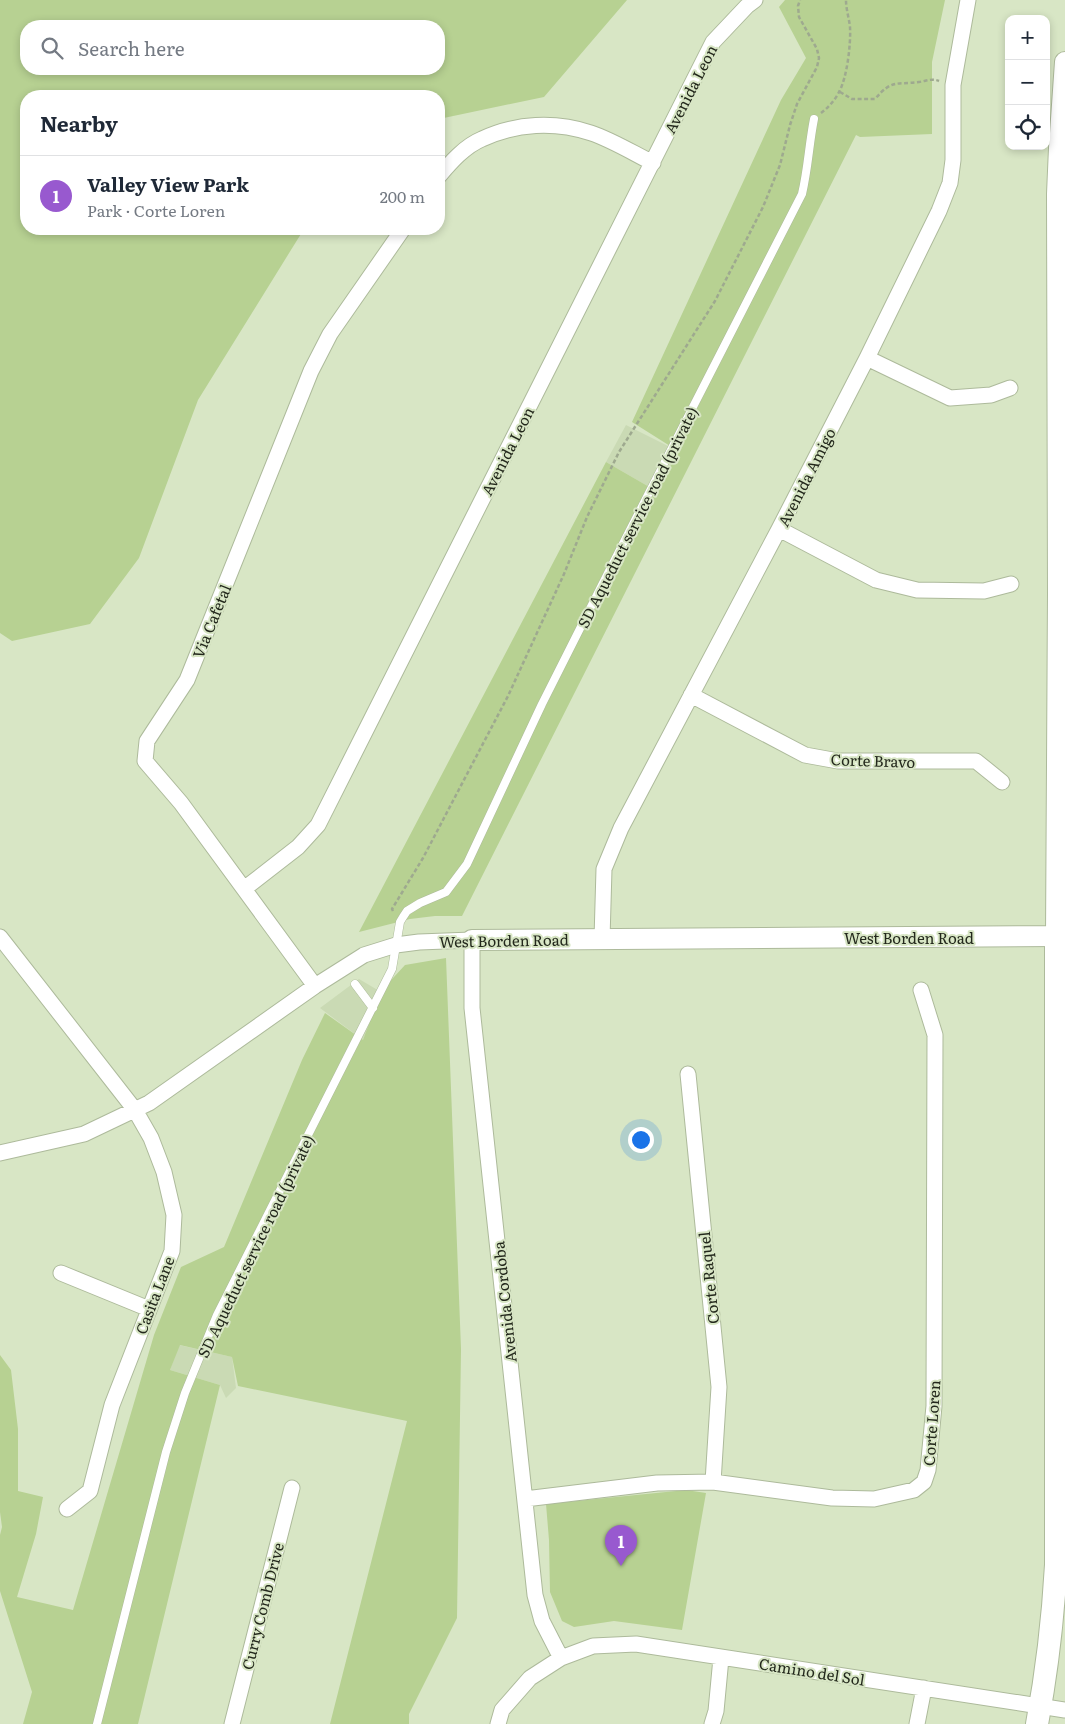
<!DOCTYPE html>
<html lang="en">
<head>
<meta charset="utf-8">
<style>
  :root { --surface:#fff; --page:#f2f2f3; --text:#1f2937; --muted:#747a83; --line:#e0e1e3; --accent:#9859cf }
  body { margin:0; font-family:Literata,serif; background:var(--page); color:var(--text) }
  .controls { position:absolute; right:15px; top:15px; display:grid; overflow:hidden; border-radius:10px; box-shadow:0 2px 8px #0003 }
  .controls button { width:45px; height:45px; display:grid; place-items:center; padding:0; border:0; border-bottom:1px solid var(--line); background:var(--surface); color:var(--text); font:25px sans-serif }
  .you { position:absolute; left:640px; top:1139px; width:18px; height:18px; margin:-12px; border:4px solid #fff; border-radius:50%; background:#1a73e8; box-shadow:0 0 0 8px #1a73e833 }
  .badge { display:grid; place-items:center; width:32px; height:32px; border-radius:50%; background:var(--accent); color:#fff; font-size:16px; font-weight:700 }
  .pin { position:absolute; translate:-50% -41px; filter:drop-shadow(0 1px 2px #0008) }
  .pin::after { content:''; position:absolute; top:26px; width:18px; height:15px; background:inherit; clip-path:polygon(0 0,100% 0,50% 100%) }
  .list { margin:0; padding:0; list-style:none }
  h2 { display:flex; justify-content:space-between; align-items:center; height:65px; margin:0; padding:0 20px; font-size:21px }
  h2 small { font-size:16px; font-weight:400; color:var(--muted) }
  .list li { display:grid; grid-template-columns:32px 1fr auto; gap:15px; align-items:center; box-sizing:border-box; height:80px; padding:0 20px; border-top:1px solid var(--line) }
  .list b { display:block; font-size:19px; white-space:nowrap }
  .list p { margin:0; font-size:16px; white-space:nowrap; color:var(--muted) }
  .list em { font-size:16px; font-style:normal; color:var(--muted) }
  .icon { flex:none; width:28px; height:28px; fill:none; stroke:currentColor; stroke-width:2; stroke-linecap:round; stroke-linejoin:round }
  .map { position:relative; flex:none; width:1065px; height:1724px; overflow:hidden }
  .search { position:absolute; background:var(--surface); box-shadow:0 2px 8px #0003; left:20px; top:20px; width:425px; height:55px; display:flex; align-items:center; gap:12px; box-sizing:border-box; padding:0 18px; border-radius:20px; color:var(--muted); font-size:19px }
  .panel { position:absolute; background:var(--surface); box-shadow:0 2px 8px #0003; left:20px; top:90px; width:425px; height:145px; border-radius:20px }
  .map>svg:first-child { display:block }
</style>
</head>
<body>
<div class="map">
<svg width="1065" height="1724" viewBox="0 0 1065 1724">
  <rect width="100%" height="100%" fill="#d8e6c5"/>
  <path fill="#cadab4" d="M626,425L678,451L658,492L606,462Z
    M359,979L386,995L363,1040L320,1008Z
    M179,1345L232,1357L236,1388L226,1398L220,1385L170,1370Z"/>
  <path fill="#b7d192" fill-rule="evenodd" d="M0,0H627L544,97L439,119V96H26V229H304L198,400L139,558L90,624L12,641L0,633ZM26,26H439V69H26Z
    M785,0H945L932,62V134L860,137L856,135L462,916H435L410,919L359,932L606,462L658,492L678,451L632,422L781,100L806,58L779,7Z
    M446,958L461,1349L457,1618L409,1714V1724H330L407,1421L238,1386L232,1357L180,1345L170,1370L220,1385L138,1724H23L32,1692L0,1591V1535L2,1527L0,1512V1355L11,1370L18,1429V1491L43,1497L36,1534L17,1597L73,1610L154,1335L181,1267L224,1247L302,1060L325,1013L363,1040L382,990L405,965Z
    M686,1490L706,1493L682,1630L614,1621L574,1627L562,1621L550,1592L549,1540L546,1504Z"/>
  <g fill="none" stroke-linecap="round" stroke-linejoin="round">
    <g stroke="#adba9b" stroke-width="9">
      <path id="service" d="M355,984L373,1008
        M97,1724L166,1452L185,1393L217,1315L392,969L400,922L403,917L407,911L420,903L446,892L467,864L542,704L610,569L802,194C808,169 809,144 814,119"/>
    </g>
    <g stroke="#adba9b" stroke-width="17">
      <path id="minor" d="M439,176C451,162 465,146 482,139C516,123 555,121 591,133C612,140 633,153 653,163
        M867,358L950,398L991,395L1010,388
        M779,529L876,580L917,590L984,591L1011,584
        M691,695L805,755L838,761H976L1002,782
        M244,889L298,847L318,825L713,42L747,6L755,0
        M0,937L135,1110L151,1138L164,1172L174,1215L172,1251L112,1405L90,1491L67,1509
        M602,939L604,869L621,828L779,529L867,358L939,211L950,183L953,160V85L968,0
        M315,986L181,803L145,761L147,741L187,680L311,371L330,334L403,229
        M688,1074L719,1387L713,1482
        M0,1153L84,1134L149,1103L315,986L364,955L396,945L419,942L472,940V1008L535,1595L542,1621L561,1658
        M61,1273L149,1309
        M525,1499L657,1483L713,1482L832,1498L874,1499L914,1490L924,1482L928,1470L934,1406L935,1035L921,990
        M232,1724L292,1488
        M498,1724L502,1710L530,1678L561,1658L593,1646L636,1644L1065,1710
        M712,1724L716,1711L721,1658
        M917,1724L924,1688"/>
    </g>
    <g stroke="#adba9b" stroke-width="22">
      <path id="tertiary" d="M472,940L1056,936L1058,593L1057,194L1059,148L1065,62"/>
    </g>
    <g stroke="#adba9b" stroke-width="24">
      <path id="secondary" d="M1037,1724C1047,1671 1053,1618 1056,1565V936H1065"/>
    </g>
    <path stroke="#9ea98f" stroke-width="2.5" stroke-dasharray="4 2.5" stroke-linecap="butt" d="M840,92L852,99H875C892,79 896,85 919,82C926,81 932,78 939,81
      M821,113C828,108 835,100 839,92C847,78 851,44 850,27C849,18 846,9 846,0
      M393,911L392,909L423,858L508,696L564,574L587,517L619,452L715,301L763,207L780,165L790,125L797,104L817,67L819,58L817,49L799,17L798,6L800,0"/>
    <use href="#service" stroke="#fff" stroke-width="8"/>
    <use href="#minor" stroke="#fff" stroke-width="15"/>
    <use href="#tertiary" stroke="#fff" stroke-width="20"/>
    <use href="#secondary" stroke="#fff" stroke-width="22"/>
  </g>
  <g text-anchor="middle" dominant-baseline="central" stroke-width="4" stroke-linejoin="round" paint-order="stroke">
    <g font-size="15" fill="#23281c" stroke="#d8e6c5">
      <text transform="translate(690 89) rotate(-63)">Avenida Leon</text>
      <text transform="translate(507 451) rotate(-63)">Avenida Leon</text>
      <text transform="translate(806 477) rotate(-63)">Avenida Amigo</text>
      <text transform="translate(637 517) rotate(-63)">SD Aqueduct service road (private)</text>
      <text transform="translate(211 621) rotate(-68)">Via Cafetal</text>
      <text transform="translate(873 760) rotate(2)">Corte Bravo</text>
      <text x="909" y="937">West Borden Road</text>
      <text transform="translate(504 940) rotate(-1)">West Borden Road</text>
      <text transform="translate(255 1246) rotate(-64)">SD Aqueduct service road (private)</text>
      <text transform="translate(708 1278) rotate(-96)">Corte Raquel</text>
      <text transform="translate(154 1295) rotate(-69)">Casita Lane</text>
      <text transform="translate(504 1302) rotate(-96)">Avenida Cordoba</text>
      <text transform="translate(931 1423) rotate(-86)">Corte Loren</text>
      <text transform="translate(262 1606) rotate(-76)">Curry Comb Drive</text>
      <text transform="translate(812 1671) rotate(9)">Camino del Sol</text>
    </g>
  </g>
</svg>
<div class="controls">
<button>+</button>
<button>−</button>
<button><svg class="icon" aria-label="locate" viewBox="0 0 24 24"><circle cx="12" cy="12" r="6"/><path d="M12 2v4M12 18v4M2 12h4M18 12h4"/></svg></button>
</div>
<div class="you"></div>
<div class="pin badge" style="left:621px;top:1566px">1</div>
<div class="search"><svg class="icon" aria-label="search" viewBox="0 0 24 24"><circle cx="10" cy="10" r="6"/><path d="M15 15l6 6"/></svg>Search here</div>
<section class="panel">
<h2>Nearby<small></small></h2>
<ul class="list">
<li><span class="badge">1</span><div><b>Valley View Park</b><p>Park · Corte Loren</p></div><em>200 m</em></li>
</ul>
</section>
</div>
</body>
</html>
